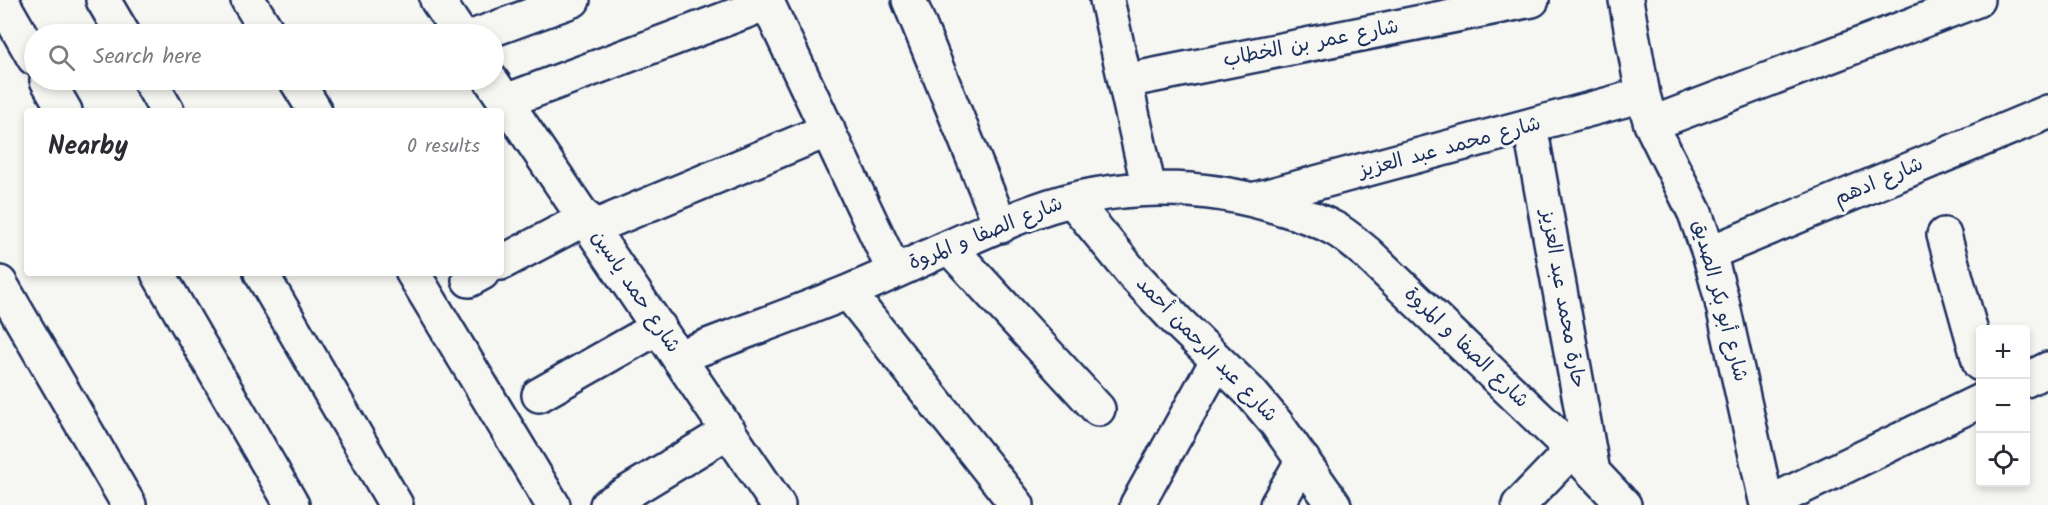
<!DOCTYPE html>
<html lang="en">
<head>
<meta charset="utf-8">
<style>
  :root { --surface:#fff; --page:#f7f7f7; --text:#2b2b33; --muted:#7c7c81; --line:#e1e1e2 }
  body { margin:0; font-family:Kalam,"Playpen Sans Arabic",sans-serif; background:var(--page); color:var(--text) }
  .controls { position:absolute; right:18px; bottom:18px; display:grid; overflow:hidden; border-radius:6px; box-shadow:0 3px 9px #0003 }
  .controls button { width:54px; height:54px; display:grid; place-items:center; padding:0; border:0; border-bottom:2px solid var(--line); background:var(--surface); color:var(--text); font:30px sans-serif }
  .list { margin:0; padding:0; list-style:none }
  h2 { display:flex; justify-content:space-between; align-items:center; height:78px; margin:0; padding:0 24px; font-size:26px }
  h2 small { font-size:20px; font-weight:400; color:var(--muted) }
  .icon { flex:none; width:33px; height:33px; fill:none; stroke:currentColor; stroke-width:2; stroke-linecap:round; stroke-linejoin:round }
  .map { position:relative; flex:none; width:2048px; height:505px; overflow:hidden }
  .search { position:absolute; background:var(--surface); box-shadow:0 3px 9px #0003; left:24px; top:24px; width:480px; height:66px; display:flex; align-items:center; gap:15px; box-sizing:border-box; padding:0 21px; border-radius:33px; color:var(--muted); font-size:22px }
  .panel { position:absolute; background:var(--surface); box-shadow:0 3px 9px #0003; left:24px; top:108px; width:480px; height:168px; border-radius:6px }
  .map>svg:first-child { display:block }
</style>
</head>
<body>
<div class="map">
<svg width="2048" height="505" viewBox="0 0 2048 505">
  <rect width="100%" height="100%" fill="#f6f6f2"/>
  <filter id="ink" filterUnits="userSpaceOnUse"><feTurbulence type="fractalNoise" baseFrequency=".0167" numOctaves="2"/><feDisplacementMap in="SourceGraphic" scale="12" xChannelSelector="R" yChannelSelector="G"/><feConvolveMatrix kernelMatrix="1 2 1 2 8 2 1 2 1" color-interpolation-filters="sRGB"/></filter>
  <g filter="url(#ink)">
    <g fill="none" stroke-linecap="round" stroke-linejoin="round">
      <g stroke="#1b2f5e" stroke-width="38">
        <path id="minor" d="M1,0L34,58
          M103,0L123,34
          M248,0L269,34
          M437,0L460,34
          M766,0L894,271
          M909,0L1001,226
          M1107,0L1149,189
          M1626,0L1643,95L1651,124L1695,213L1709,253L1721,297L1767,505
          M480,34L573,0
          M47,80L65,111
          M149,80L167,111
          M296,80L315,111
          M491,80L778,505
          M1125,81L1532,0
          M506,101L768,3
          M1651,124L1977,0
          M1530,126L1593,472
          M1256,199L1643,95
          M1072,200L1133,274L1177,321L1250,392L1276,423L1334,505
          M592,228L828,130
          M1944,235L1980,364
          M949,247L1098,409
          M1709,253L2048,112
          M501,263L586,218
          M158,273L292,505
          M261,273L396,505
          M413,273L553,505
          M469,280L482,273
          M0,283L129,505
          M848,292L1017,505
          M679,357C735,335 792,315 848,292C911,266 972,234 1035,211C1115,182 1203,182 1284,209C1301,214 1319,220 1335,229C1346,235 1357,245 1367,253L1572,450L1624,505
          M2026,380L2048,369
          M539,395L659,327
          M1767,504L1980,401
          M607,505L729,431
          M1137,505L1217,361
          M1277,505L1303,460
          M1519,505L1572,450"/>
      </g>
      <use href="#minor" stroke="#f6f6f2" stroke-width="33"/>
    </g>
  </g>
  <g text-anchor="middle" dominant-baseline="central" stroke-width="6" stroke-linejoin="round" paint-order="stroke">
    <g font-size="20" fill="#1b2f5e" stroke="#f6f6f2">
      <text transform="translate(1311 44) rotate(-11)">شارع عمر بن الخطاب</text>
      <text transform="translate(1450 148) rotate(-15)">شارع محمد عبد العزيز</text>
      <text transform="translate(1879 182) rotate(-23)">شارع ادهم</text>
      <text transform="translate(986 234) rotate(-22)">شارع الصفا و المروة</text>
      <text transform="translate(635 292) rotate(56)">شارع حمد ياسين</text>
      <text transform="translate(1562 299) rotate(80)">حارة محمد عبد العزيز</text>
      <text transform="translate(1719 301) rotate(75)">شارع أبو بكر الصديق</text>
      <text transform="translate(1466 348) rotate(44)">شارع الصفا و المروة</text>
      <text transform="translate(1206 350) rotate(46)">شارع عبد الرحمن أحمد</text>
    </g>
  </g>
</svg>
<div class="controls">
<button>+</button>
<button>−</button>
<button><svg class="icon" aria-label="locate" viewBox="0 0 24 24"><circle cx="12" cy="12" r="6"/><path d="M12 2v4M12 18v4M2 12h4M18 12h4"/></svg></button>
</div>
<div class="search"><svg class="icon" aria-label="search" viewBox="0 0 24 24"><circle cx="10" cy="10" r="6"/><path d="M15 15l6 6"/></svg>Search here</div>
<section class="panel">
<h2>Nearby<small>0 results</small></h2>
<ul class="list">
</ul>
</section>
</div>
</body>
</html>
